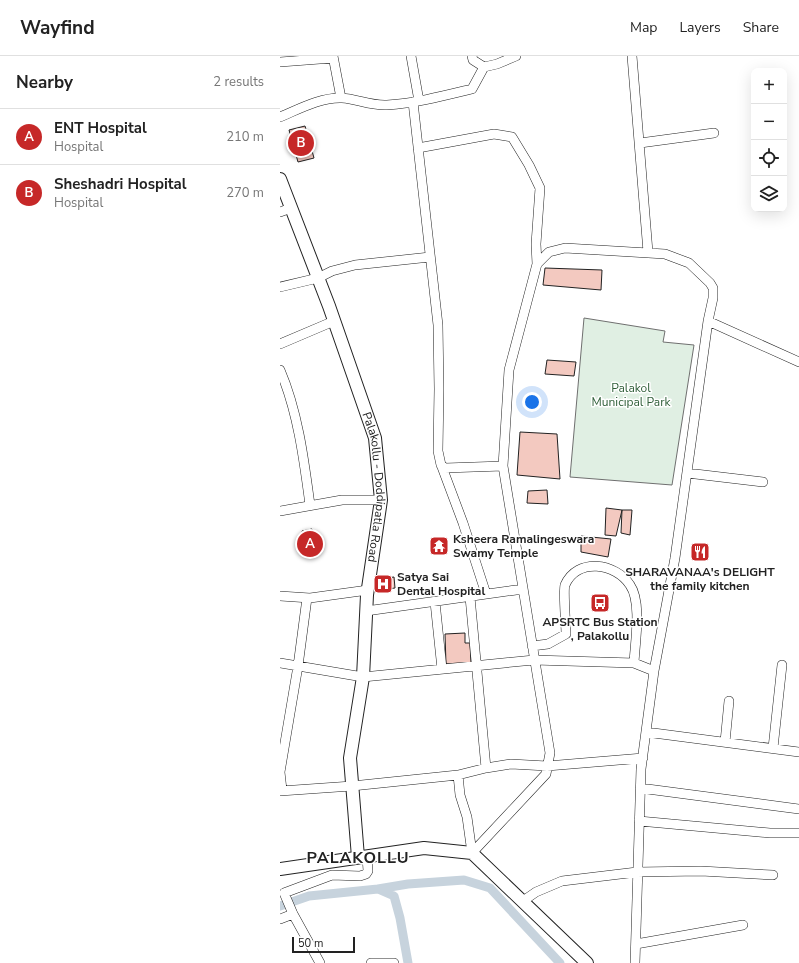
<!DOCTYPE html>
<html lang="en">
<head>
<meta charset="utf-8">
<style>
  :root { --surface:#fff; --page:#f2f2f2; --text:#222; --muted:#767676; --line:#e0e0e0; --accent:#c62828 }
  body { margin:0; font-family:"Nunito Sans",sans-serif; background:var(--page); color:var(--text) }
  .controls { position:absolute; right:12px; top:12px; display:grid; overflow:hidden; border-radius:8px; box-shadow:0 4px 16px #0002 }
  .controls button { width:36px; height:36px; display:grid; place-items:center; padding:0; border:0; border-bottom:1px solid var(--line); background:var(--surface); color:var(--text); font:20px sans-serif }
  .scale { position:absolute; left:12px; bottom:10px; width:63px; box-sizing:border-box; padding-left:4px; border:2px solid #222; border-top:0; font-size:11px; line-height:14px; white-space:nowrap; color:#222; -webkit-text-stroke:3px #fff; paint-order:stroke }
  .you { position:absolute; left:252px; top:346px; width:14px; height:14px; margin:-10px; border:3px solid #fff; border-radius:50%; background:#1a73e8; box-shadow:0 0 0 6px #1a73e833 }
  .badge { display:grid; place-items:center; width:26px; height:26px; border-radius:50%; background:var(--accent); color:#fff; font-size:13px; font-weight:700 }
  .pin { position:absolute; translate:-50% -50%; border:2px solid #fff; box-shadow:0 1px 4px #0006 }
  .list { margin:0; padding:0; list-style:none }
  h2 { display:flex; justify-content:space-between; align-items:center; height:52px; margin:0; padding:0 16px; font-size:17px }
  h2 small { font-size:13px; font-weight:400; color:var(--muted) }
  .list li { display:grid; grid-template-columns:26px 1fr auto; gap:12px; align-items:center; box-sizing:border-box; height:56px; padding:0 16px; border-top:1px solid var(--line) }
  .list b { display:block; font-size:15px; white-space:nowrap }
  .list p { margin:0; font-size:13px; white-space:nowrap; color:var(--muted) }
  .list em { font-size:13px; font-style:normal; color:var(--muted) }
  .icon { flex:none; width:22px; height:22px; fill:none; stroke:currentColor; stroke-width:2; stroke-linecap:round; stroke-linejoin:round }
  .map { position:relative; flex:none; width:519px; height:907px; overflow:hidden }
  header { display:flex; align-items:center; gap:24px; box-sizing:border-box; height:56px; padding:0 20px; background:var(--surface); border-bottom:1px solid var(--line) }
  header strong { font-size:19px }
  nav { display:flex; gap:22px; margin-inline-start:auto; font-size:14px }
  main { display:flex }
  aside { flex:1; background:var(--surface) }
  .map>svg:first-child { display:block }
</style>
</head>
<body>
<header>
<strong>Wayfind</strong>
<nav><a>Map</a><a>Layers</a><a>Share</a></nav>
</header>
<main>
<aside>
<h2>Nearby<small>2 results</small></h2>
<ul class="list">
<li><span class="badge">A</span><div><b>ENT Hospital</b><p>Hospital</p></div><em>210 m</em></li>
<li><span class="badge">B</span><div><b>Sheshadri Hospital</b><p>Hospital</p></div><em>270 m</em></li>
</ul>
</aside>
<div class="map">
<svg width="519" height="907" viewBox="0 0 519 907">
  <rect width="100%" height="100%" fill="#fff"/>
  <path fill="#e0efe3" stroke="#6f6f6f" d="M304,262L385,275L383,286L414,289L392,429L290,421Z"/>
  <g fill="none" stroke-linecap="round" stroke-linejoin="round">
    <path stroke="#c7d3dd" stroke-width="9" d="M98,833L128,828L184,824L210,832L280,907
      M0,850L29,840L98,833L114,840L120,862L128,907"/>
  </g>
  <path fill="#f3c9c0" stroke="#222" d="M25,70L34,102L18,106L9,74Z
    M265,212L322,214L321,234L263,229Z
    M267,304L296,306L294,320L265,318Z
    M240,376L277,378L280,423L237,419Z
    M267,434L268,448L247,447L248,435Z
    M326,452L342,454L336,480L325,479Z
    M342,454H352L350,479L341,477Z
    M32,473L36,493L27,496L22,475Z
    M301,480L331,483L328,501L301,496Z
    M114,521L115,532L92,535L91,524Z
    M185,577V587H190L191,607L166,608L165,578Z"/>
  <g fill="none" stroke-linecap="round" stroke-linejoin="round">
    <g stroke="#222" stroke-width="10">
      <path id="minor" d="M53,0L61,42
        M131,0L139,45
        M192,0L193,4L204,11L217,8L236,0
        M352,0L368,196
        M0,6L53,2
        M133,46L158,269L159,333L158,395L161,409L165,412L223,410
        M0,61C19,53 41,41 62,42C77,43 91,50 107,49C136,47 163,40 192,33L204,11
        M360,87L434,77
        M138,92L214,78L232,81L249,109L260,132L256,188L257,208
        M0,156L11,152
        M0,231L38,222L52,215L75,209L150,201
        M428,265L519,306
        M0,288L54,265
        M0,314C18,356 24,404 30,449
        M162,411L183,467L206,538
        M407,417L483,426
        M0,455L62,444H101
        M0,540L30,542L88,534
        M190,541L206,712
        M155,546L162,613
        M86,555L243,533
        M252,590L268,588L286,578C286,569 283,535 285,529C297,501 336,507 350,529C362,546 355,587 354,607
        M0,607L83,621L254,604L354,607L374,615
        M366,676L519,696
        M445,686L449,645
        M493,692L502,609
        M178,719L206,712L231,708L267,710L363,702
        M360,732L519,753
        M2,734L0,716L18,610L27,542
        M0,735L72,730L178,719L180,739L187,761L192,797
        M359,765L490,777H519
        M192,797L266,718L270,697L223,410L229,314L257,208L269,196L285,192L385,198L409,207L430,227L433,232V242L428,265L395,502L374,615L361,713L355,907
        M243,845L256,836L282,825L357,816L421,815L493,819
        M0,863L13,858
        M356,888L463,869
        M40,907L13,858L4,837L52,819L80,820L86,818L88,815L87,801
        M91,907H114"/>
    </g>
    <g stroke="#222" stroke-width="14">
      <g id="major">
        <path id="s1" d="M0,123L49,250L95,382L101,444L87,539L83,621L70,702L78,801"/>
        <path d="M0,813L144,792L192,797L307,907"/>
      </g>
    </g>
    <use href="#minor" stroke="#fff" stroke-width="9"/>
    <use href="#major" stroke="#fff" stroke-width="12"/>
  </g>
  <defs>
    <g id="temple-square" transform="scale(1)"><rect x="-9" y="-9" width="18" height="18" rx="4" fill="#c62828" stroke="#fff"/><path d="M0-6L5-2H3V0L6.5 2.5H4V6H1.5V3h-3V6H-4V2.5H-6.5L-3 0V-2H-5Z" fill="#fff"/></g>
    <g id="restaurant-square" transform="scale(1)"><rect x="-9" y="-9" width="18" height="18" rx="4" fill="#c62828" stroke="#fff"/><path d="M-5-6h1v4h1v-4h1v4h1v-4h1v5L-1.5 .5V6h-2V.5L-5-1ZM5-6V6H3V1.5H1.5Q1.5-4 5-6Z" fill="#fff"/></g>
    <g id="hospital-square" transform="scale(1)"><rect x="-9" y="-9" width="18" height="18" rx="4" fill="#c62828" stroke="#fff"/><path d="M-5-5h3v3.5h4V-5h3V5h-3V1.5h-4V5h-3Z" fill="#fff"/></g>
    <g id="bus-square" transform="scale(1)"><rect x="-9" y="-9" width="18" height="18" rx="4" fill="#c62828" stroke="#fff"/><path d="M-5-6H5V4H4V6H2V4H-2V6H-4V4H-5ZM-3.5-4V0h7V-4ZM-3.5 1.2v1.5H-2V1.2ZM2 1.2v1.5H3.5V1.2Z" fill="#fff"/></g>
  </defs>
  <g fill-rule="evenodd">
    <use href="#temple-square" x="159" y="490"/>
    <use href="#restaurant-square" x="420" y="496"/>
    <use href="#hospital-square" x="103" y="528"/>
    <use href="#bus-square" x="320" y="547"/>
  </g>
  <g text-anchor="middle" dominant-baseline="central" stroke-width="3" stroke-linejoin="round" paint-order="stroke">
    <g font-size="12" fill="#2f5e38" stroke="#fff">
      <text x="351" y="332">Palakol<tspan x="351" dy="14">Municipal Park</tspan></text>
    </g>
    <g font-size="12" fill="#222" stroke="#fff">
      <text stroke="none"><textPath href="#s1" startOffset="325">Palakollu - Doddipatla Road</textPath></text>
    </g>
    <g font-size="12" font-weight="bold" fill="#222" stroke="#fff" text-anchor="start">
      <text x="173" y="483">Ksheera Ramalingeswara<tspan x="173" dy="14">Swamy Temple</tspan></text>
      <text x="420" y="516" text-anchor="middle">SHARAVANAA's DELIGHT<tspan x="420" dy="14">the family kitchen</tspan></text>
      <text x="117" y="521">Satya Sai<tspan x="117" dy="14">Dental Hospital</tspan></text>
      <text x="320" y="566" text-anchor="middle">APSRTC Bus Station<tspan x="320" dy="14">, Palakollu</tspan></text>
    </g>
    <g font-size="16" font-weight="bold" letter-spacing="1" fill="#222" stroke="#fff">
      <text x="78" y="802">PALAKOLLU</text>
    </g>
  </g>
</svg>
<div class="controls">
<button>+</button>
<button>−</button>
<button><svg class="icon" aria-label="locate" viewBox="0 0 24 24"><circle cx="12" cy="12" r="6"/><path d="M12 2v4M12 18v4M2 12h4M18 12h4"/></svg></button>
<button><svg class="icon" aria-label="layers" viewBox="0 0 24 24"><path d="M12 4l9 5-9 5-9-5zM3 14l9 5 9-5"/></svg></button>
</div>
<div class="scale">50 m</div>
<div class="you"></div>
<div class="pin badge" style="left:30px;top:488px">A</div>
<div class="pin badge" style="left:21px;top:87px">B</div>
</div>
</main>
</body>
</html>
